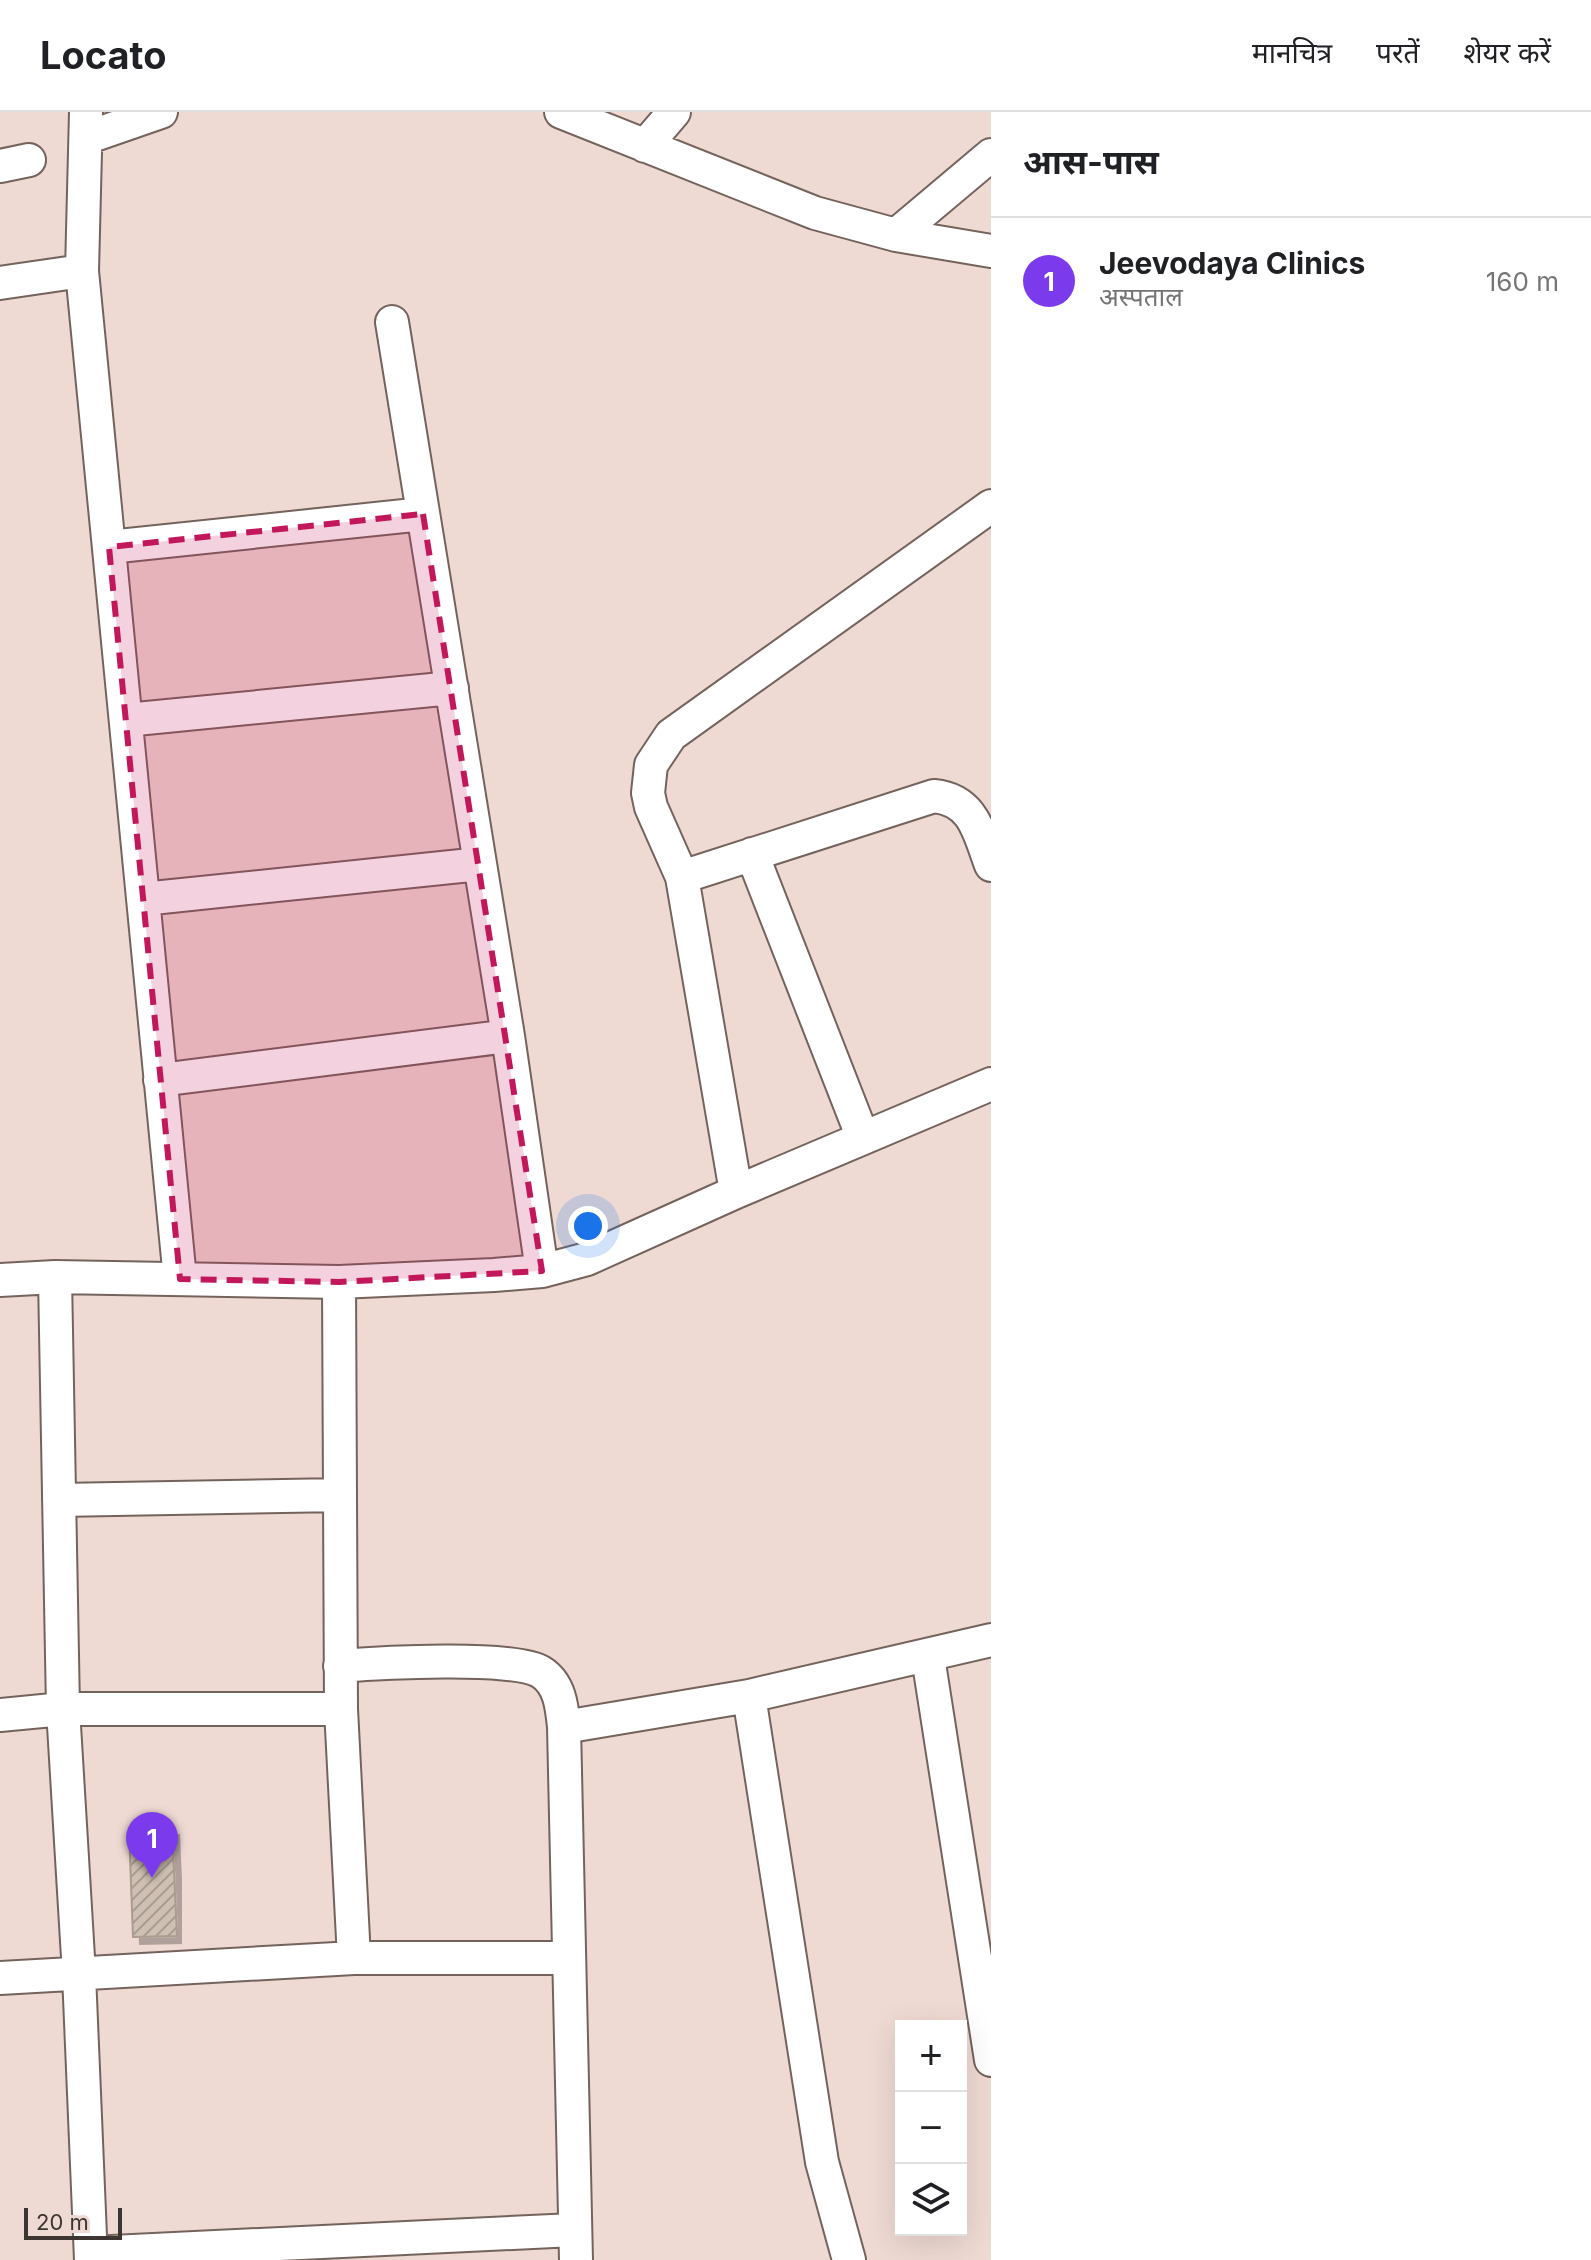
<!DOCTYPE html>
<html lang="hi">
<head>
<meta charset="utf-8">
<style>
  :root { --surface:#fff; --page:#f2f2f2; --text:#202124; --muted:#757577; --line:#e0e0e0; --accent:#7c3aed }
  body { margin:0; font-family:Inter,"Noto Sans Devanagari",sans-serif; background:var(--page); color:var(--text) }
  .controls { position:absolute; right:24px; bottom:24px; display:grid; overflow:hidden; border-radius:0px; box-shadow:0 8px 32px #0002 }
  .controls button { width:72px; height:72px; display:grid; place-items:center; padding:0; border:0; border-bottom:2px solid var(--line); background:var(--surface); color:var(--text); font:40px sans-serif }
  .scale { position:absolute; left:24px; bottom:20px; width:98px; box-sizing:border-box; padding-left:8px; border:4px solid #3c3531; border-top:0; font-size:22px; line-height:28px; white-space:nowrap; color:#3c3531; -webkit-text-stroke:6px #efdad3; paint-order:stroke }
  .you { position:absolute; left:588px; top:1114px; width:28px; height:28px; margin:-20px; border:6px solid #fff; border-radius:50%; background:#1a73e8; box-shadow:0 0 0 12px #1a73e833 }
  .badge { display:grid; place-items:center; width:52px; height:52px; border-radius:50%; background:var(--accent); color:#fff; font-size:26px; font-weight:700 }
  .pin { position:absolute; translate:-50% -66px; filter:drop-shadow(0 2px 4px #0008) }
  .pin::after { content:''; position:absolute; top:42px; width:28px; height:24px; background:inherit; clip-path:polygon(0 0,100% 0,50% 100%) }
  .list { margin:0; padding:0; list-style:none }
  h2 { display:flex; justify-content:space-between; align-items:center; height:104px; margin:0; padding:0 32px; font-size:34px }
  h2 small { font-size:26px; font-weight:400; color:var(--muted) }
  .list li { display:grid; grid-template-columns:52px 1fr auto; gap:24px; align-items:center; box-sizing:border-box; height:128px; padding:0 32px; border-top:2px solid var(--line) }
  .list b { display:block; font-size:30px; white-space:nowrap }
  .list p { margin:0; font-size:26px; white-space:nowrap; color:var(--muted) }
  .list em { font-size:26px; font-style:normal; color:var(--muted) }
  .icon { flex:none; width:44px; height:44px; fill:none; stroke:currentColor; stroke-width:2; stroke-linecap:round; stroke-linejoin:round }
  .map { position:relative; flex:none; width:991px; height:2148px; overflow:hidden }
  header { display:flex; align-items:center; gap:48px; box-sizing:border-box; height:112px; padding:0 40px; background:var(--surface); border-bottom:2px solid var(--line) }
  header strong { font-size:38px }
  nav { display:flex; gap:44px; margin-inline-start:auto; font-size:28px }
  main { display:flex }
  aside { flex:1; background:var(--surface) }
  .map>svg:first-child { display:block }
</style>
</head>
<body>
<header>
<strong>Locato</strong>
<nav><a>मानचित्र</a><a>परतें</a><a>शेयर करें</a></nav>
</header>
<main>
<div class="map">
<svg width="991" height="2148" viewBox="0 0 991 2148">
  <defs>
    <pattern id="building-hatch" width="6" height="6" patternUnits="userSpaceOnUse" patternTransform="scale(2)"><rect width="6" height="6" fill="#cfc0b3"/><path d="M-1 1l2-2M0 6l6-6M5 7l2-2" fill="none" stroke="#a99d92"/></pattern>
    <filter id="shadow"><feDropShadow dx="7" dy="7" stdDeviation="0" flood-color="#0004"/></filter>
  </defs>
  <rect width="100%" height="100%" fill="#efdad3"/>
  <path fill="url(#building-hatch)" stroke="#aa9c8f" stroke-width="2" filter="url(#shadow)" d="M172,1716L177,1824L133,1825L129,1718Z"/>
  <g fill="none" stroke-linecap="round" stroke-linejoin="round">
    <g stroke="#74635c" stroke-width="36">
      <path id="minor" d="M561,0L815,101L896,123L991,139
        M86,26L161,0
        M645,34L674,0
        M0,54L29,48
        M896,123L991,43
        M82,159L180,1167
        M0,171L82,159L86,0
        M392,210L508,924L542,1159
        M109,435L423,402
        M126,608L452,576
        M752,742L863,1026
        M682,765L934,684C974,688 979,721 991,753
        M143,787L480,752
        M160,968L508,924
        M736,1080L682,765L651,695L648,681L651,653L671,623L991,394
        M55,1165L63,1597L79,1862L91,2148
        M0,1168L55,1165L339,1170L341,1597L354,1846L0,1866
        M339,1170L494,1163L542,1159L587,1147L736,1080L991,972
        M59,1388L340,1383
        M928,1545L991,1948
        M340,1554C377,1551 514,1543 541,1560C560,1572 562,1595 564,1615L749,1584L991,1528
        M749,1584L822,2050L849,2148
        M0,1603L63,1597H341
        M564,1615L576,2148
        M354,1846H568
        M91,2141L574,2118"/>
    </g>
    <use href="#minor" stroke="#fff" stroke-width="32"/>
  </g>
  <path fill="#c2185b" fill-opacity="0.2" stroke="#c2185b" stroke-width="6" stroke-dasharray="16 10" stroke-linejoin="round" d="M423,402L542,1159L339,1170L180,1167L109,435Z"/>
</svg>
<div class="controls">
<button>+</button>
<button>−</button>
<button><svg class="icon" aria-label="layers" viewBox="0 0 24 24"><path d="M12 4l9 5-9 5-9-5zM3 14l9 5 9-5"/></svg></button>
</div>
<div class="scale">20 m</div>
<div class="you"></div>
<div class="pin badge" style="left:152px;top:1766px">1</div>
</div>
<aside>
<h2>आस-पास<small></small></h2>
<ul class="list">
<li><span class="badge">1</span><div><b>Jeevodaya Clinics</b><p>अस्पताल</p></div><em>160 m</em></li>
</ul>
</aside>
</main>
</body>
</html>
